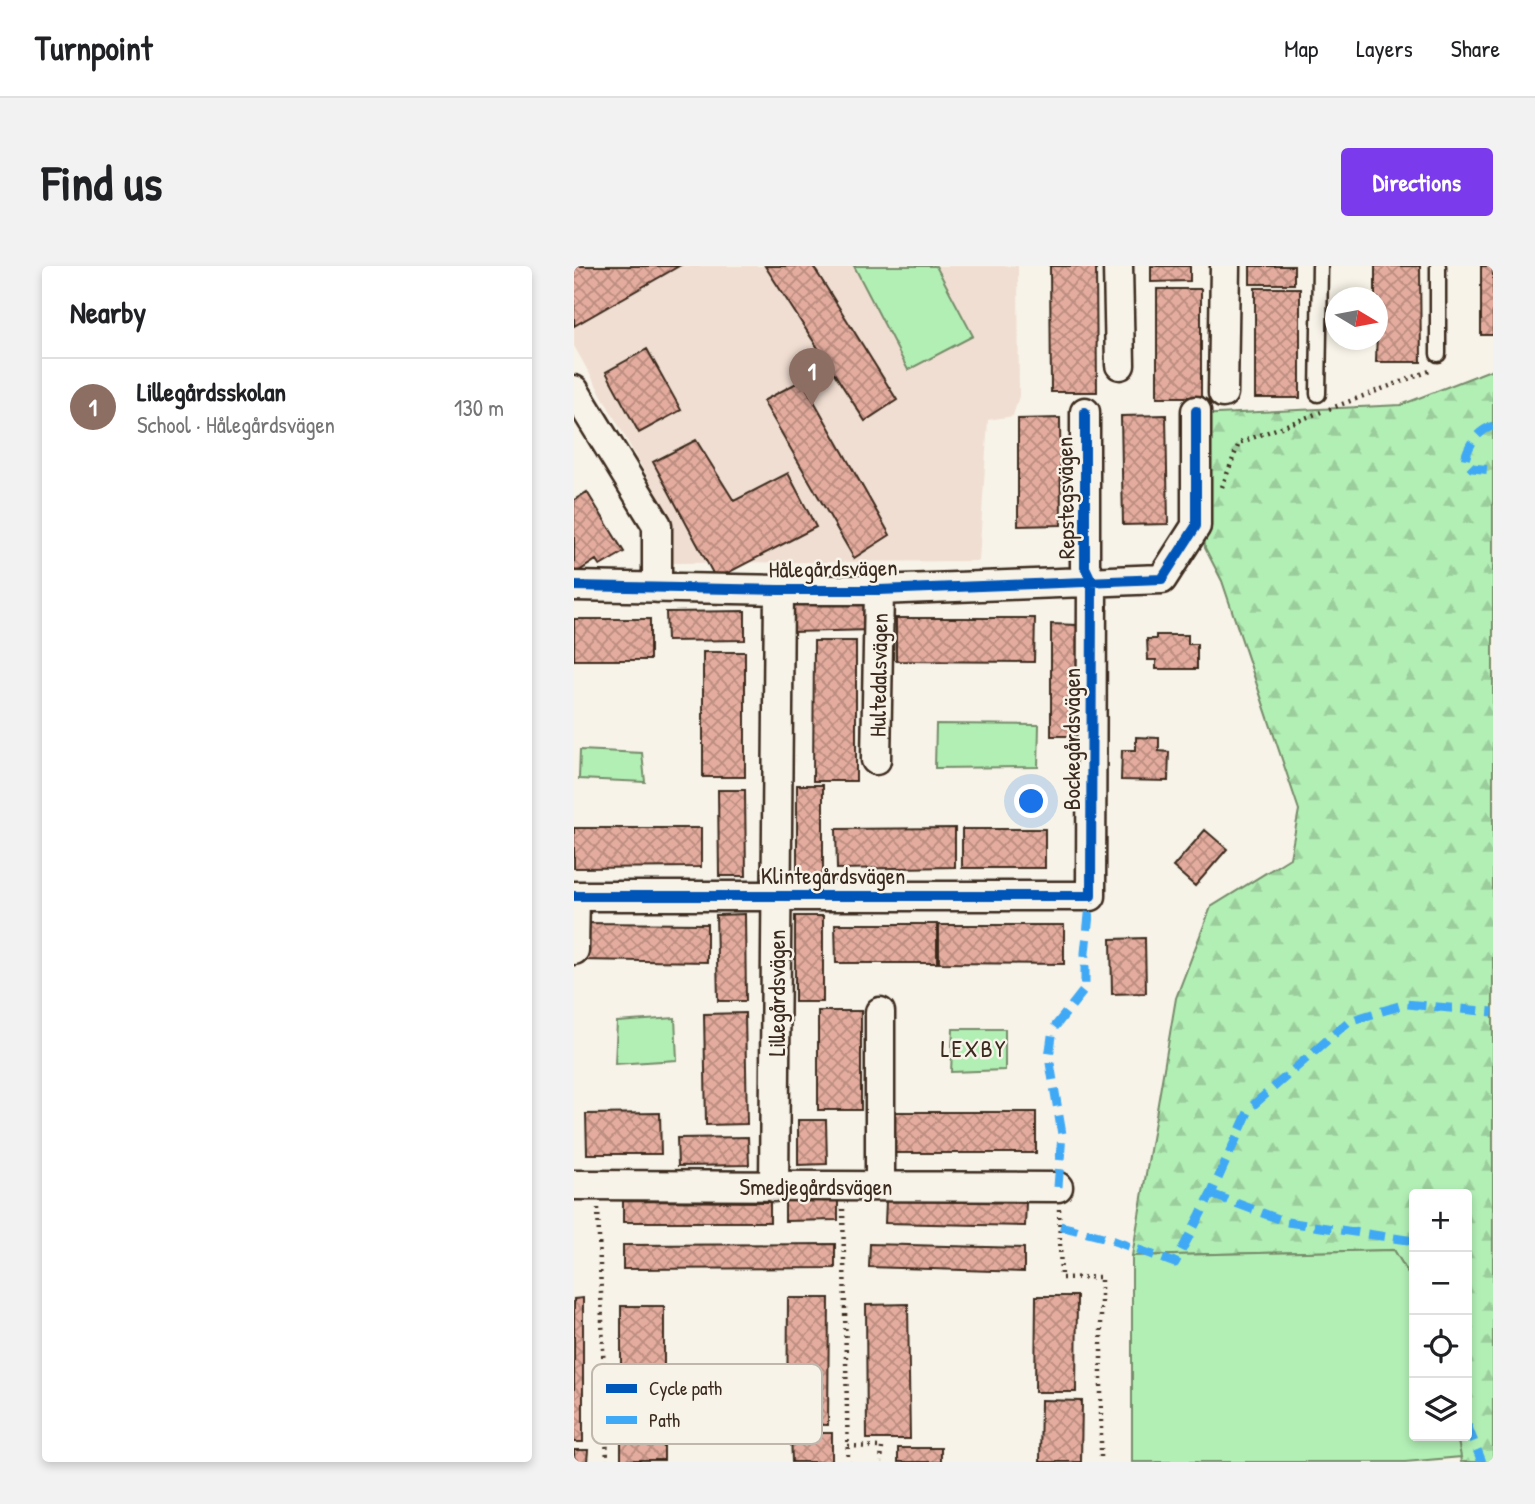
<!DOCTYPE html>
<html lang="en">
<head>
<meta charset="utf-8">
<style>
  :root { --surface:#fff; --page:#f2f2f2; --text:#202124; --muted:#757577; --line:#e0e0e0; --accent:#7c3aed }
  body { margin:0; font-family:"Patrick Hand",sans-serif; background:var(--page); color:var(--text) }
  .controls { position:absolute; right:21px; bottom:21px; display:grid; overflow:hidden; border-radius:7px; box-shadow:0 4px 10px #0003 }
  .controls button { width:63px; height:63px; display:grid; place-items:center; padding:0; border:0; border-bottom:2px solid var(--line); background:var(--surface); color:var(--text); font:35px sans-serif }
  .compass { position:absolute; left:751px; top:21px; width:63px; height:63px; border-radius:50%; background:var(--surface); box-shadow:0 4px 10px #0003; rotate:100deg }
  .you { position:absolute; left:458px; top:536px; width:24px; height:24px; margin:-18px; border:5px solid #fff; border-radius:50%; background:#1a73e8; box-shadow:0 0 0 10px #1a73e833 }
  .badge { display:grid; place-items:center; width:46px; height:46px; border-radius:50%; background:var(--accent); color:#fff; font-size:23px; font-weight:700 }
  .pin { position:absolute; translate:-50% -58px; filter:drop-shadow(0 2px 4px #0008) }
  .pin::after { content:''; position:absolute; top:37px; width:24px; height:21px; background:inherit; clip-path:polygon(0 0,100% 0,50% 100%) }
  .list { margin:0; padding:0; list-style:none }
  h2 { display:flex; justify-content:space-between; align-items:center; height:91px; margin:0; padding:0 28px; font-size:30px }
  h2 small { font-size:23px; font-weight:400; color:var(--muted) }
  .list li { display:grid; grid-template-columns:46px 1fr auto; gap:21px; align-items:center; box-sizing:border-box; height:98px; padding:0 28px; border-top:2px solid var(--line) }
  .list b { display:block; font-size:26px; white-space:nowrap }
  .list p { margin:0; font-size:23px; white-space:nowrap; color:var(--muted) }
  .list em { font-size:23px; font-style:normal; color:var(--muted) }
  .icon { flex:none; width:38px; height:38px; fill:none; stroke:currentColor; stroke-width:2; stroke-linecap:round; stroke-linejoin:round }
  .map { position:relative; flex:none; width:919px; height:1196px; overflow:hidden; border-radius:7px }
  header { display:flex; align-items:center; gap:42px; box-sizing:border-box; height:98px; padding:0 35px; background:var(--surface); border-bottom:2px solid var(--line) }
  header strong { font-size:33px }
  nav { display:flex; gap:38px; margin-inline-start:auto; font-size:24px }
  .intro { display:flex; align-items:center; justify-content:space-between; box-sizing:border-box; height:168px; padding:0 42px }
  h1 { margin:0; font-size:49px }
  .button { padding:18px 32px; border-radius:7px; background:var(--accent); color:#fff; font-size:24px; font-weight:700 }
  main { display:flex; gap:42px; padding:0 42px }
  aside { flex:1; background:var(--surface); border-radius:7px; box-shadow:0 4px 10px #0003 }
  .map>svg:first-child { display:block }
</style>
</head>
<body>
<header>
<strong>Turnpoint</strong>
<nav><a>Map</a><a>Layers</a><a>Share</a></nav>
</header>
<div class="intro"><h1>Find us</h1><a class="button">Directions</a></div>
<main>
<aside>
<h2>Nearby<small></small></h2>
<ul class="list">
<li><span class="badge" style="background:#8d6e63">1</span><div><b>Lillegårdsskolan</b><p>School · Hålegårdsvägen</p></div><em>130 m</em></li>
</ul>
</aside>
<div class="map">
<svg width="919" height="1196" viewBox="0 0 919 1196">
  <defs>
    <pattern id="forest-firs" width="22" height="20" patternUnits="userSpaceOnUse" patternTransform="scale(1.75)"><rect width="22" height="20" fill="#b2efb5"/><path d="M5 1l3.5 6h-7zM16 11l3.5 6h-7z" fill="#9acd9b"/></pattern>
    <pattern id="building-cross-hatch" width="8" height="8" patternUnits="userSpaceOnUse" patternTransform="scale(1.75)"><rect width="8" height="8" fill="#e4ac9e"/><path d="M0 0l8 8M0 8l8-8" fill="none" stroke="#ba8c80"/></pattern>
  </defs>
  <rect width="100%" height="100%" fill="#f7f3e8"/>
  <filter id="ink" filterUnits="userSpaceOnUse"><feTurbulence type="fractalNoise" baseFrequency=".0143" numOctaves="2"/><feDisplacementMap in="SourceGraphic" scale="14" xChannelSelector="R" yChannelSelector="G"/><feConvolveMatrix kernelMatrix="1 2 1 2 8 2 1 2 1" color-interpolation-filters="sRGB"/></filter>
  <g filter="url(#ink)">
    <path fill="#f1ded2" d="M0,0H444L445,130L439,150L414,154L405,295L98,297L97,253L0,80Z"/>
    <path fill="url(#forest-firs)" stroke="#768c6a" stroke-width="2" d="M919,103V1196H887L883,1170H893V928H840V1017L820,984L558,990L602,732L637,641L716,592L725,544L648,315L631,282L623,149L827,139Z"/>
    <path fill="#b2efb5" stroke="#768c6a" stroke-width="2" d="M280,0H362L399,70L334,104Z
      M362,458L465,459L464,501L361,502Z
      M6,484L68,487L71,516L5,513Z
      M101,752L103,794L41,798L43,756Z
      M379,763H431V804L377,806Z
      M820,984L840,1017V1170H883L887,1191L831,1196H558V990Z"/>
    <path fill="url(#building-cross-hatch)" stroke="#3b2a1e" stroke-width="2" d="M0,0H105L0,60Z
      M191,0H239L323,134L291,155Z
      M476,0H522L523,126H477Z
      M577,0H616V15L577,16Z
      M676,0H720V18H676Z
      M801,0H846L847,96H802L804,32H801Z
      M907,0H919V69H907Z
      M681,22H726V132H681Z
      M583,23H627V131H583Z
      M73,83L107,144L65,167L32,106Z
      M228,114L316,269L280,292L189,135Z
      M592,149L594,258L549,259L547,150Z
      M486,152L487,259L444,260V153Z
      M122,174L160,235L214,207L242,261L142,313L79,196Z
      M13,226L50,286L26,300L22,294L2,307L0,303V234Z
      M297,336L298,364L219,366V337Z
      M171,345V374L93,375L92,346Z
      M322,352H461L460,396L322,395Z
      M0,353H76V394H0Z
      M477,358L504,359V470H477Z
      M582,369H614V378H623V403H582V394H574L573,373H582Z
      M240,375H282V515H239Z
      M129,386H171V511H129Z
      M562,471L585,472V485L595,486L594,515L547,514L548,484H562Z
      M223,519H249V615H223Z
      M144,524H171L172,610H145Z
      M0,562H127V601L0,602Z
      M381,562V601L263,603L262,563Z
      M388,563H471V602H388Z
      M631,564L653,583L621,620L599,601Z
      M171,648L172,735H144L142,649Z
      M221,650H249V736H221Z
      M6,657L133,658V696L5,694Z
      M261,658H363V697H262Z
      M365,659H490V698L365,697Z
      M571,672L572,727L538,728L537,673Z
      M244,745H287V844H244Z
      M171,747L173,858L132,859L130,748Z
      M320,846H462V887H320Z
      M86,847L87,888H13L12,848Z
      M224,854H252L253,898L224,899Z
      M174,871L175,899L104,900L103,872Z
      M211,932H264V954L211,955Z
      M312,934L452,937L451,960L311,957Z
      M49,935L196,936V956H49Z
      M261,978V1002L49,1003V979Z
      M296,978L450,982V1006L295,1001Z
      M462,1030H503L502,1126H461Z
      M9,1032V1176H0V1033Z
      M214,1032H255L254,1159L213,1158Z
      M334,1038L336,1173H293L292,1039Z
      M47,1040H90V1194H47Z
      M467,1134L508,1135L507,1196H466Z
      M217,1167H258V1196H218Z
      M324,1182H367V1196H324Z
      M0,1184H14L13,1196H0Z"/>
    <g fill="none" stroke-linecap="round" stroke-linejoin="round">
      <g stroke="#3b2a1e" stroke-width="19">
        <path id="service" d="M864,88V0
          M744,128L746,0"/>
      </g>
      <g stroke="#3b2a1e" stroke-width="33">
        <path id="minor" d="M544,0L546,99
          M0,124L83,259V322
          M649,127L651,0
          M0,320L205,324H305L588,313L622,260V145
          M302,494L305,324
          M0,630H517L518,316L511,301V146
          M0,684L1,630
          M306,746V920
          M0,919L484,921
          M200,921L205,324"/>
      </g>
      <path stroke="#3b2a1e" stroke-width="4.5" stroke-dasharray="2 5" stroke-linecap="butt" d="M755,143L858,104
        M648,221L665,177L747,146
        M24,942L33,1196
        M269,943L274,1196
        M485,943L487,1012L527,1011V1196
        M274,1180L308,1181L307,1196"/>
      <use href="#service" stroke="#f7f3e8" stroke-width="14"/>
      <use href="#minor" stroke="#f7f3e8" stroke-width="28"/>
      <path stroke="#3fa9f5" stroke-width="9" stroke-dasharray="18 9" stroke-linecap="butt" d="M919,160C904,164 893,180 891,195L898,202L919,204
        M484,921L488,868L475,791L479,763L511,723V687L517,630
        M637,928L713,956L840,975
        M486,960L529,971L601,997L637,928L676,842L775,755L832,738L919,746
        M893,1159L908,1196"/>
      <g stroke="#f7f3e8" stroke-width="15">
        <path id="cycleway" d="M0,320L205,324H305L588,313L622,260V145
          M0,630H517L518,316L511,301V146"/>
      </g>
      <use href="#cycleway" stroke="#0057b8" stroke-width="10"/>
    </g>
  </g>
  <g text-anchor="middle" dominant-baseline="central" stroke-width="5" stroke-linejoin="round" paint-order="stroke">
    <g font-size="23" fill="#3b2a1e" stroke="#f7f3e8">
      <text transform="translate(491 232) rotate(-91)">Repstegsvägen</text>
      <text transform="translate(259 302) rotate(-1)">Hålegårdsvägen</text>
      <text transform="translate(304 409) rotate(-89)">Hultedalsvägen</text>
      <text transform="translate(497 473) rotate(-90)">Bockegårdsvägen</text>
      <text x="259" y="609">Klintegårdsvägen</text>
      <text transform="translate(202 727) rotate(-90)">Lillegårdsvägen</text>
      <text x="242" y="920">Smedjegårdsvägen</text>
    </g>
    <g font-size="24" letter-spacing="2" fill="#3b2a1e" stroke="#f7f3e8">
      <text x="400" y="782">LEXBY</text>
    </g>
  </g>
  <rect x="18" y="1098" width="230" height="80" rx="10" fill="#f7f3e8" stroke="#bfb7ab" stroke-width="2"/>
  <rect x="32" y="1118" width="31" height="9" fill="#0057b8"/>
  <rect x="32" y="1150" width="31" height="8" fill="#3fa9f5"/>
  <g font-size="19" fill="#3b2a1e">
    <text x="75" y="1129">Cycle path</text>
    <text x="75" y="1161">Path</text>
  </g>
</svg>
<div class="controls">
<button>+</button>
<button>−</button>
<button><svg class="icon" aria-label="locate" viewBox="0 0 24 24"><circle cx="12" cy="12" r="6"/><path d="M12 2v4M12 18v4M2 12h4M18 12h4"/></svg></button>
<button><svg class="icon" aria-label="layers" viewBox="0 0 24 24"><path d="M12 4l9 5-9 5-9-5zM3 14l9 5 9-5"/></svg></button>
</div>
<svg class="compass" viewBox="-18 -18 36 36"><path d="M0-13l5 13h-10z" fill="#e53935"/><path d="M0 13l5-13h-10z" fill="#757577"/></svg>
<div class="you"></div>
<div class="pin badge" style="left:238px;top:140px;background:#8d6e63">1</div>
</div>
</main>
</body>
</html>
